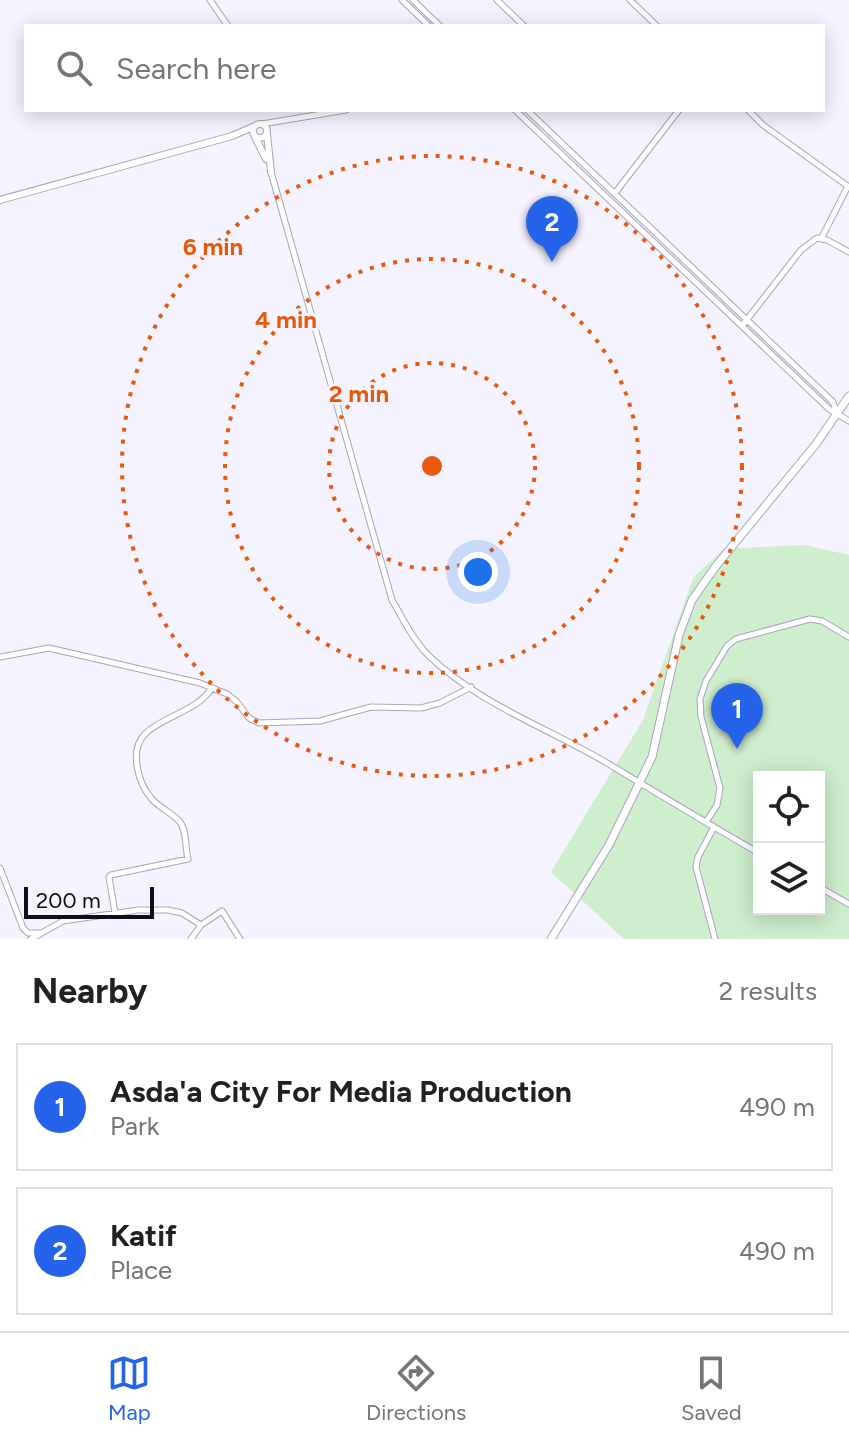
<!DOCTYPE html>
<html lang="en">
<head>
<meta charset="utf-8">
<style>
  :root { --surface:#fff; --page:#f2f2f2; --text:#202124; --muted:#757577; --line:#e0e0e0; --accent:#2563eb }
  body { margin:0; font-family:Figtree,sans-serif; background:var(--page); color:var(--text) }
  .controls { position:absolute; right:24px; bottom:24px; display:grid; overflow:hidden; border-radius:0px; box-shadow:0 4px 20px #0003 }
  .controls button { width:72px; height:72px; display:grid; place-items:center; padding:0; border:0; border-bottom:2px solid var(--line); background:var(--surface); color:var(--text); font:40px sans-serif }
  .scale { position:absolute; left:24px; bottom:20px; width:130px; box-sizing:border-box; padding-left:8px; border:4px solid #0f0e17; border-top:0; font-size:22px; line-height:28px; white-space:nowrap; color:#0f0e17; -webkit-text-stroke:6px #f5f3ff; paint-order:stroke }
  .you { position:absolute; left:478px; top:572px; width:28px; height:28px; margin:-20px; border:6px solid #fff; border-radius:50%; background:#1a73e8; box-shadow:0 0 0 12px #1a73e833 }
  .badge { display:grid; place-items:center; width:52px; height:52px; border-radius:50%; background:var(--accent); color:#fff; font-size:26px; font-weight:700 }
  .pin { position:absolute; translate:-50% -66px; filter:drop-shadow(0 2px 4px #0008) }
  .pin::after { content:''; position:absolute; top:42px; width:28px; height:24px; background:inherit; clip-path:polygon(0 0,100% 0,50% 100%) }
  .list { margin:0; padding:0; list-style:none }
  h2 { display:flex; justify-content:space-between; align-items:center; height:104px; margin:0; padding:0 32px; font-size:34px }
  h2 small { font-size:26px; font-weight:400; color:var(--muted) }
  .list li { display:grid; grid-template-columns:52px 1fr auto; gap:24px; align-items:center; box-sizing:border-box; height:128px; margin:0 16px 16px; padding:0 16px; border:2px solid var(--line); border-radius:0px }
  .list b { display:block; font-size:30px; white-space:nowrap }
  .list p { margin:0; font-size:26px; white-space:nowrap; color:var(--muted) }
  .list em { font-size:26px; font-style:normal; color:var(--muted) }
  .icon { flex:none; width:44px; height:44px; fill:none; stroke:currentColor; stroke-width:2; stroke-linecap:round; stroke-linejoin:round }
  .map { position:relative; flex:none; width:849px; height:939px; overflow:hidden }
  .search { position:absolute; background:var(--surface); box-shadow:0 4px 20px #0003; left:24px; right:24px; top:24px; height:88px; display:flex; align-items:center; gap:20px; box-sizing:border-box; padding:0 28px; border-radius:0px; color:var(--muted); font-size:30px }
  .sheet { height:392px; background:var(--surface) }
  nav { display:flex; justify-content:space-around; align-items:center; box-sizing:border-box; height:112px; border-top:2px solid var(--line); background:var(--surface); font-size:22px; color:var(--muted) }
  nav a { display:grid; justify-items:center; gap:4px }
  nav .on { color:var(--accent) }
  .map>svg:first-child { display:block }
</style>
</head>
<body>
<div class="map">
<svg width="849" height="939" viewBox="0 0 849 939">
  <rect width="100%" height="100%" fill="#f5f3ff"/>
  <path fill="#ceeecd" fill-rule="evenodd" d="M805,545L849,555V939H624L551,872L643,720L693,578L724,549ZM759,777H819V909H759Z"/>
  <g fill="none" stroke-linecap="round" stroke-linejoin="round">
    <g stroke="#a7a4be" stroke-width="7">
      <path id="minor" d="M210,0L228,26
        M402,0L429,26
        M413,0L440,26
        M497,0L524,26
        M630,0L657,26
        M515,110L829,409L849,421
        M527,110L833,402L836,411
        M749,111L763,125L849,187
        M262,124L346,110
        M271,172L392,600C403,619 413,640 429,656C479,704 548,728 607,763C657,793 708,824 759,853
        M615,193L679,110
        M821,239L848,186
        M742,326L801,250L817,238L827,240L849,252
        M0,657L49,648L200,683L227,694L237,702L249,718L259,723L320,721L371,707L421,708L440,703L471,687
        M706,822L717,805L720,788L701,717L700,699L706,681L727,646L736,639L810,619L822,621L849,637
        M714,827L698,857L696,867L715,939
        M0,868L23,928L28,933H41
        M819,887L849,904
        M115,913L109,877L111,875L188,859C185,848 187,831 180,822C173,813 159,808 151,798C138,783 129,750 145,734C163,716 196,712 212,688
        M31,939L63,921L138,910H168L182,913L201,925
        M191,939L201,925L222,911L240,939"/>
    </g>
    <g stroke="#a7a4be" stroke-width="8">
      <path id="tertiary" d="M253 131a7 7 0 1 1 14 0a7 7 0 1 1-14 0Z
        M267,134L271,172
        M255,137L266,159
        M0,200L232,136L255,126"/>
    </g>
    <g stroke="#a7a4be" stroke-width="9">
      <path id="secondary" d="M551,939L609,845L652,757L679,635L692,600L716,566L816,444L849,396"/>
    </g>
    <use href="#minor" stroke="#fff" stroke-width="5"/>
    <use href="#tertiary" stroke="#fff" stroke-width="6"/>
    <use href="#secondary" stroke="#fff" stroke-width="7"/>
  </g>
  <g fill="none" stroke="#e8590c" stroke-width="4" stroke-dasharray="4 8">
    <circle cx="432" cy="466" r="103"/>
    <circle cx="432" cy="466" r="207"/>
    <circle cx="432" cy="466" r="310"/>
  </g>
  <circle cx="432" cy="466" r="12" fill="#e8590c" stroke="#f5f3ff" stroke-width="4"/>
  <g font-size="24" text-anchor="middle" font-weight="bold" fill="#e8590c" stroke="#f5f3ff" stroke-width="6" stroke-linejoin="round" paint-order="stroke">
    <text x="213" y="255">6 min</text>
    <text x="286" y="328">4 min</text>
    <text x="359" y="402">2 min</text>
  </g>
</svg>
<div class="controls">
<button><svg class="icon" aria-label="locate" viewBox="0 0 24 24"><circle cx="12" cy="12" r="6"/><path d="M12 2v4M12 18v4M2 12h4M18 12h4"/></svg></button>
<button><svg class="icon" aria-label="layers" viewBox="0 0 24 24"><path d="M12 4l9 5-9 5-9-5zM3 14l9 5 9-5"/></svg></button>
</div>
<div class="scale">200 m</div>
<div class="you"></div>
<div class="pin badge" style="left:737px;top:749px">1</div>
<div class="pin badge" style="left:552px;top:262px">2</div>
<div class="search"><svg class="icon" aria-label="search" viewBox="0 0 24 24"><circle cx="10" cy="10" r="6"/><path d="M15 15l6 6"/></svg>Search here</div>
</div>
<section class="sheet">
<h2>Nearby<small>2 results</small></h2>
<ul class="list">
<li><span class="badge">1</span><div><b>Asda'a City For Media Production</b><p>Park</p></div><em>490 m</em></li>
<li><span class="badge">2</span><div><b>Katif</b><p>Place</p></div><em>490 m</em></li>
</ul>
</section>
<nav>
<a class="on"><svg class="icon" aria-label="map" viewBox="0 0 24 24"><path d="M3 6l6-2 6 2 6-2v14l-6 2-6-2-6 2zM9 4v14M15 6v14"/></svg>Map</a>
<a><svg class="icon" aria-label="directions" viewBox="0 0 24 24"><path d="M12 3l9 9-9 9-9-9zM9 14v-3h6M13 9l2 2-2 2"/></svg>Directions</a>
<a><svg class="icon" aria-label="saved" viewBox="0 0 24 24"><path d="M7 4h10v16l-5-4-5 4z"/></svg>Saved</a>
</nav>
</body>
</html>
